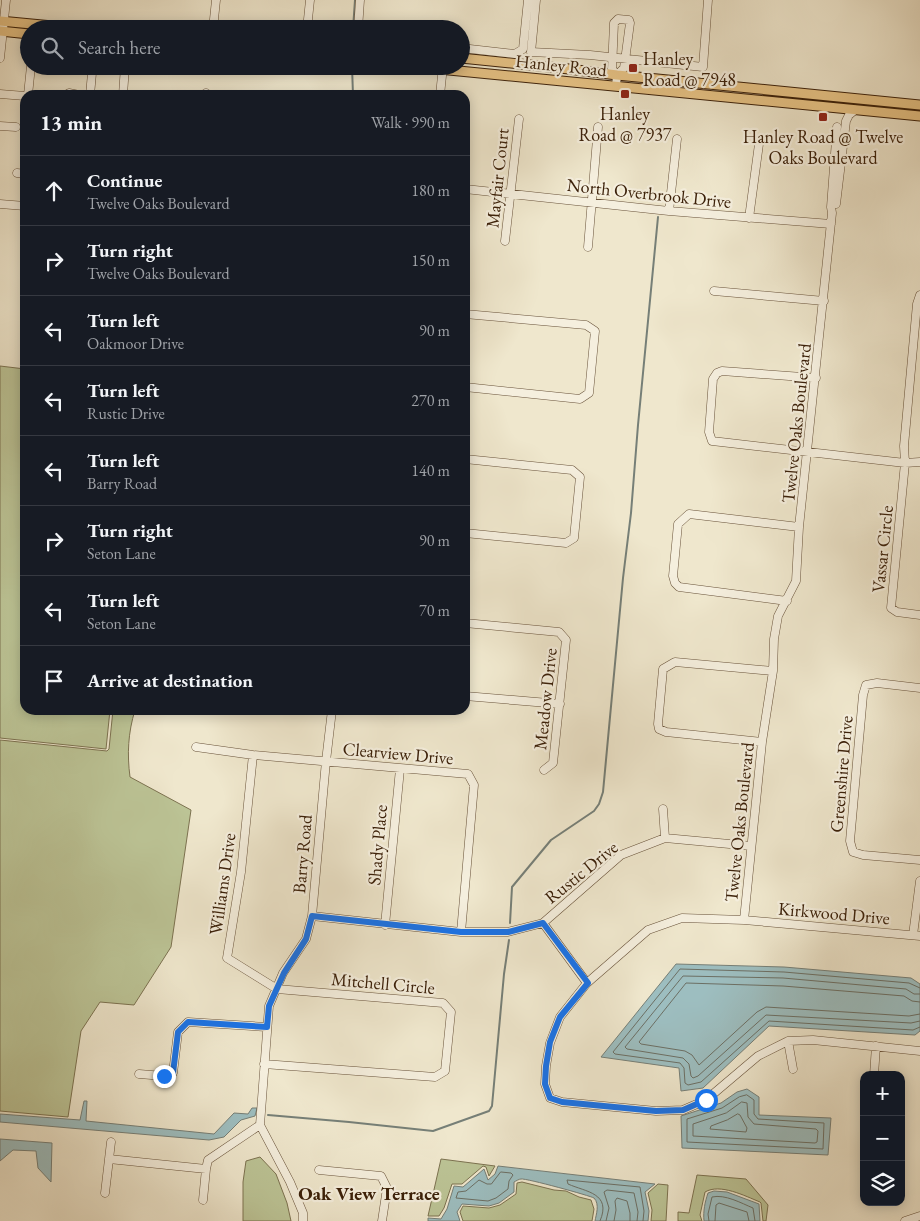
<!DOCTYPE html>
<html lang="en">
<head>
<meta charset="utf-8">
<style>
  :root { --surface:#171b24; --page:#20242c; --text:#f1f3f6; --muted:#9ea1a6; --line:#363941 }
  body { margin:0; font-family:"EB Garamond",serif; background:var(--page); color:var(--text) }
  .controls { position:absolute; right:15px; bottom:15px; display:grid; overflow:hidden; border-radius:10px; box-shadow:0 2px 12px #0003 }
  .controls button { width:45px; height:45px; display:grid; place-items:center; padding:0; border:0; border-bottom:1px solid var(--line); background:var(--surface); color:var(--text); font:25px sans-serif }
  .stop { position:absolute; width:15px; height:15px; margin:-11px; border:4px solid #1a73e8; border-radius:50%; background:#fff }
  .stop.end { background:#1a73e8; border-color:#fff; box-shadow:0 1px 5px #0008 }
  .list { margin:0; padding:0; list-style:none }
  h2 { display:flex; justify-content:space-between; align-items:center; height:65px; margin:0; padding:0 20px; font-size:21px }
  h2 small { font-size:16px; font-weight:400; color:var(--muted) }
  .list li { display:grid; grid-template-columns:32px 1fr auto; gap:15px; align-items:center; box-sizing:border-box; height:70px; padding:0 20px; border-top:1px solid var(--line) }
  .list b { display:block; font-size:19px; white-space:nowrap }
  .list p { margin:0; font-size:16px; white-space:nowrap; color:var(--muted) }
  .list em { font-size:16px; font-style:normal; color:var(--muted) }
  .icon { flex:none; width:28px; height:28px; fill:none; stroke:currentColor; stroke-width:2; stroke-linecap:round; stroke-linejoin:round }
  .map { position:relative; flex:none; width:920px; height:1221px; overflow:hidden }
  .search { position:absolute; background:var(--surface); box-shadow:0 2px 12px #0003; left:20px; top:20px; width:450px; height:55px; display:flex; align-items:center; gap:12px; box-sizing:border-box; padding:0 18px; border-radius:28px; color:var(--muted); font-size:19px }
  .panel { position:absolute; background:var(--surface); box-shadow:0 2px 12px #0003; left:20px; top:90px; width:450px; height:625px; border-radius:15px }
  .map>svg:first-child { display:block }
</style>
</head>
<body>
<div class="map">
<svg width="920" height="1221" viewBox="0 0 920 1221">
  <rect width="100%" height="100%" fill="#efe7cd"/>
  <filter id="stains"><feTurbulence type="fractalNoise" baseFrequency=".004" numOctaves="4"/><feColorMatrix values="0 0 0 0 .2 0 0 0 0 .09 0 0 0 0 .02 0 0 0 .5 -.17"/></filter>
  <radialGradient id="worn" r=".72"><stop offset=".6" stop-color="#630" stop-opacity="0"/><stop offset="1" stop-color="#630" stop-opacity=".3"/></radialGradient>
  <path fill="#bcc496" stroke="#7c7250" d="M0,366L25,369V710H110L106,749L0,738Z
    M113,710H135C128,733 127,754 130,777L191,810L171,947L134,1005L100,1002L81,1031L68,1117L0,1111V740L107,751L109,749Z
    M260,1157L276,1174L287,1203L291,1221H243V1182L246,1161Z
    M441,1159L495,1166L489,1176L486,1167L483,1166L462,1184H452L444,1208L439,1216H428Z
    M697,1175L746,1179L768,1205L766,1221H763L761,1203L760,1202C745,1196 720,1183 705,1192L700,1215L702,1221H678V1212L689,1213Z
    M522,1182L554,1190L566,1191L579,1197L591,1200L594,1209L592,1221H463L460,1212L463,1206L489,1208L500,1205L516,1194L517,1183Z
    M658,1184L668,1185L666,1221H651L652,1210L648,1193Z"/>
  <path fill="#9dbec0" stroke="#767f77" d="M676,964L784,967L911,978L920,984V1031L915,1035L769,1026L703,1088L681,1091L679,1068L601,1057Z
    M747,1089L759,1097V1115L831,1118L828,1155L682,1148L681,1116L721,1103L737,1092Z
    M84,1101H87L86,1121L214,1134L234,1113L248,1114L252,1108H257L255,1116L241,1120L224,1137L209,1140L0,1122V1114L80,1120Z
    M0,1139L52,1143L51,1182L38,1168L36,1151L13,1150L0,1161Z
    M498,1166L655,1184L645,1192L649,1211L648,1221H595C596,1215 600,1204 594,1198C591,1196 526,1178 521,1179C519,1179 516,1181 514,1182V1192L499,1203L489,1206L462,1204L457,1212L460,1221H428V1218L441,1219L447,1209L454,1186L463,1187L484,1169L488,1180L495,1174Z
    M714,1191L727,1192L759,1204L760,1221H704C703,1211 705,1202 708,1193Z"/>
  <g fill="none" stroke-linecap="round" stroke-linejoin="round">
    <path stroke="#6c6f64" stroke-width="1" d="M920,988L909,983L784,972L680,969L613,1052L615,1054L680,1063L684,1068L685,1083L688,1085L701,1082L769,1021L913,1030L920,1027
      M920,994H914L906,989L783,978L683,976L625,1047L627,1049L683,1058L689,1064L691,1076L693,1078L698,1076L766,1015L911,1023L920,1021
      M920,1002L912,1001L904,996L783,986L686,983L639,1042L641,1044L685,1051L692,1055L699,1065L757,1012L766,1007L909,1016L920,1014
      M747,1095L754,1100V1114L758,1119L824,1123L823,1149L687,1142V1119L722,1108L739,1097Z
      M742,1102L747,1103L748,1117L754,1124L816,1129L818,1131L817,1142L815,1143L693,1136V1124L726,1113Z
      M738,1114L740,1115L747,1128L746,1132L710,1129L711,1126L727,1120Z
      M501,1172L511,1173L513,1175L509,1181L508,1189L496,1198L488,1201L456,1198L458,1192L466,1191L479,1180L487,1184H491Z
      M600,1221C612,1193 586,1192 568,1184L567,1180L640,1187L644,1211L643,1221
      M606,1221L609,1208L604,1192L607,1190L634,1193L638,1212L637,1221
      M614,1221L616,1210L615,1201L617,1198L627,1201L630,1213V1221
      M709,1221L708,1214L712,1197C725,1194 741,1203 753,1208L755,1221
      M715,1221L716,1205L719,1203L747,1212L749,1221"/>
    <path stroke="#767f77" stroke-width="2" d="M353,29L355,0
      M352,66L353,95
      M157,714L158,710
      M510,923L512,887L551,840L594,811L599,804L603,792L623,578L631,513L638,425L658,217
      M268,1115L349,1122L433,1131L489,1111L492,1106L504,974L509,940"/>
    <g stroke="#68523a" stroke-width="9">
      <path id="minor" d="M536,0L531,52L590,55L703,67L708,0
        M213,29L216,0
        M307,29L310,0
        M358,29L360,0
        M461,48L515,54L523,49L528,0
        M0,58L6,0
        M32,66L47,68
        M616,86L617,75L624,68L630,23L629,20L618,19L614,23L612,69L617,75
        M0,94L25,96
        M28,95L31,66
        M66,95L69,93L79,95
        M90,95L92,73
        M123,95L125,66
        M206,95V93
        M440,95L443,66
        M0,126L16,127
        M17,173L25,174
        M465,189L669,211L831,224
        M0,204L25,206
        M836,204L846,121L849,115L855,110
        M669,211L677,139
        M749,218L759,144
        M505,241L519,119
        M588,247L598,127
        M714,291L824,301
        M920,295L917,304L904,446L905,463L891,608L897,612L920,615
        M465,314L586,325L595,331L589,393L580,399L465,387
        M816,378L722,371L717,373L713,379L709,432L712,441L905,463L920,462
        M465,459L572,470L580,477L574,538L566,543L465,533
        M787,601L679,587L675,583L673,576L678,524L689,514L799,527
        M465,623L559,632L566,640L553,763L544,770
        M920,688L877,683L866,685L863,695L850,841L853,852L863,855L920,860
        M465,696L560,704
        M762,742L666,732L659,729L658,724L663,669L675,662L773,671
        M196,747L253,755L468,774L474,785L461,932
        M253,755L241,872L227,958L277,989L443,1003L451,1012L445,1071L435,1077L264,1064
        M663,809L665,838
        M312,916L461,932H508L543,923L621,855L665,838L751,846
        M744,920L762,742L773,671L774,639L778,616L796,581L799,527L832,213L831,207L837,127
        M543,923L587,983
        M385,925L400,769
        M913,935L920,881
        M920,936L744,920L682,918L648,930L587,983L560,1017L550,1043L546,1066L545,1084L550,1098L562,1102L656,1111L683,1110L706,1100L758,1056L788,1041L813,1040L920,1051
        M788,1041L793,1069
        M139,1074L164,1076L173,1073L178,1032L188,1022L267,1027
        M874,1075L876,1046
        M109,1159L206,1169
        M319,1170L381,1176L387,1188L382,1221
        M105,1193L111,1142
        M203,1200L206,1169L208,1160L260,1125
        M303,1221V1213L290,1182L260,1125L269,1006L283,973L306,939L312,916L326,761L332,710
        M905,1221L920,1216"/>
    </g>
    <g stroke="#3b2009" stroke-width="11">
      <path id="major" d="M0,21L84,29
        M0,31L29,34
        M461,58L569,69L617,75L920,105
        M408,66L920,116"/>
    </g>
    <use href="#minor" stroke="#f5efde" stroke-width="8"/>
    <use href="#major" stroke="#e8c486" stroke-width="9"/>
  </g>
  <g fill="none" stroke-linecap="round" stroke-linejoin="round">
    <path stroke="#1a73e8" stroke-width="6" d="M164,1076L173,1073L178,1032L188,1022L267,1027L269,1006L284,973L306,939L312,916L461,932H508L543,923L588,983L560,1017L550,1042L546,1066L545,1084L550,1098L562,1102L656,1111L683,1110L706,1100"/>
  </g>
  <g fill="#8f2418" stroke="#f5efde" stroke-width="2">
    <rect x="628" y="63" width="10" height="10" rx="2.5"/>
    <rect x="620" y="89" width="10" height="10" rx="2.5"/>
    <rect x="818" y="112" width="10" height="10" rx="2.5"/>
  </g>
  <g text-anchor="middle" dominant-baseline="central" stroke-width="4.5" stroke-linejoin="round" paint-order="stroke">
    <g font-size="18" fill="#3b2009" stroke="#f5efde">
      <text x="643" y="58" text-anchor="start">Hanley<tspan x="643" dy="21">Road @ 7948</tspan></text>
      <text x="625" y="113">Hanley<tspan x="625" dy="21">Road @ 7937</tspan></text>
      <text x="823" y="136">Hanley Road @ Twelve<tspan x="823" dy="21">Oaks Boulevard</tspan></text>
    </g>
    <g font-size="18" fill="#3b2009" stroke="#f5efde">
      <text transform="translate(561 65) rotate(6)">Hanley Road</text>
      <text transform="translate(497 178) rotate(-84)">Mayfair Court</text>
      <text transform="translate(649 193) rotate(6)">North Overbrook Drive</text>
      <text transform="translate(796 423) rotate(-84)">Twelve Oaks Boulevard</text>
      <text transform="translate(882 549) rotate(-84)">Vassar Circle</text>
      <text transform="translate(545 699) rotate(-84)">Meadow Drive</text>
      <text transform="translate(398 753) rotate(5)">Clearview Drive</text>
      <text transform="translate(841 774) rotate(-85)">Greenshire Drive</text>
      <text transform="translate(739 822) rotate(-84)">Twelve Oaks Boulevard</text>
      <text transform="translate(377 845) rotate(-85)">Shady Place</text>
      <text transform="translate(302 854) rotate(-85)">Barry Road</text>
      <text transform="translate(581 872) rotate(-39)">Rustic Drive</text>
      <text transform="translate(222 884) rotate(-82)">Williams Drive</text>
      <text transform="translate(834 913) rotate(5)">Kirkwood Drive</text>
      <text transform="translate(383 983) rotate(5)">Mitchell Circle</text>
    </g>
    <g font-size="19" font-weight="bold" fill="#3b2009" stroke="#f5efde">
      <text x="369" y="1193">Oak View Terrace</text>
    </g>
  </g>
  <rect width="100%" height="100%" filter="url(#stains)"/>
  <rect width="100%" height="100%" fill="url(#worn)"/>
</svg>
<div class="controls">
<button>+</button>
<button>−</button>
<button><svg class="icon" aria-label="layers" viewBox="0 0 24 24"><path d="M12 4l9 5-9 5-9-5zM3 14l9 5 9-5"/></svg></button>
</div>
<div class="stop" style="left:706px;top:1100px"></div>
<div class="stop end" style="left:164px;top:1076px"></div>
<div class="search"><svg class="icon" aria-label="search" viewBox="0 0 24 24"><circle cx="10" cy="10" r="6"/><path d="M15 15l6 6"/></svg>Search here</div>
<section class="panel">
<h2>13 min<small>Walk · 990 m</small></h2>
<ul class="list">
<li><svg class="icon" aria-label="ahead" viewBox="0 0 24 24"><path d="M12 20V5M6 11l6-6 6 6"/></svg><div><b>Continue</b><p>Twelve Oaks Boulevard</p></div><em>180 m</em></li>
<li><svg class="icon" aria-label="right" viewBox="0 0 24 24"><path d="M7 20v-9h11M14 6l5 5-5 5"/></svg><div><b>Turn right</b><p>Twelve Oaks Boulevard</p></div><em>150 m</em></li>
<li><svg class="icon" aria-label="left" viewBox="0 0 24 24"><path d="M17 20v-9H6M10 6l-5 5 5 5"/></svg><div><b>Turn left</b><p>Oakmoor Drive</p></div><em>90 m</em></li>
<li><svg class="icon" aria-label="left" viewBox="0 0 24 24"><path d="M17 20v-9H6M10 6l-5 5 5 5"/></svg><div><b>Turn left</b><p>Rustic Drive</p></div><em>270 m</em></li>
<li><svg class="icon" aria-label="left" viewBox="0 0 24 24"><path d="M17 20v-9H6M10 6l-5 5 5 5"/></svg><div><b>Turn left</b><p>Barry Road</p></div><em>140 m</em></li>
<li><svg class="icon" aria-label="right" viewBox="0 0 24 24"><path d="M7 20v-9h11M14 6l5 5-5 5"/></svg><div><b>Turn right</b><p>Seton Lane</p></div><em>90 m</em></li>
<li><svg class="icon" aria-label="left" viewBox="0 0 24 24"><path d="M17 20v-9H6M10 6l-5 5 5 5"/></svg><div><b>Turn left</b><p>Seton Lane</p></div><em>70 m</em></li>
<li><svg class="icon" aria-label="arrive" viewBox="0 0 24 24"><path d="M6 21V4h12l-3 4 3 4H6"/></svg><div><b>Arrive at destination</b></div></li>
</ul>
</section>
</div>
</body>
</html>
